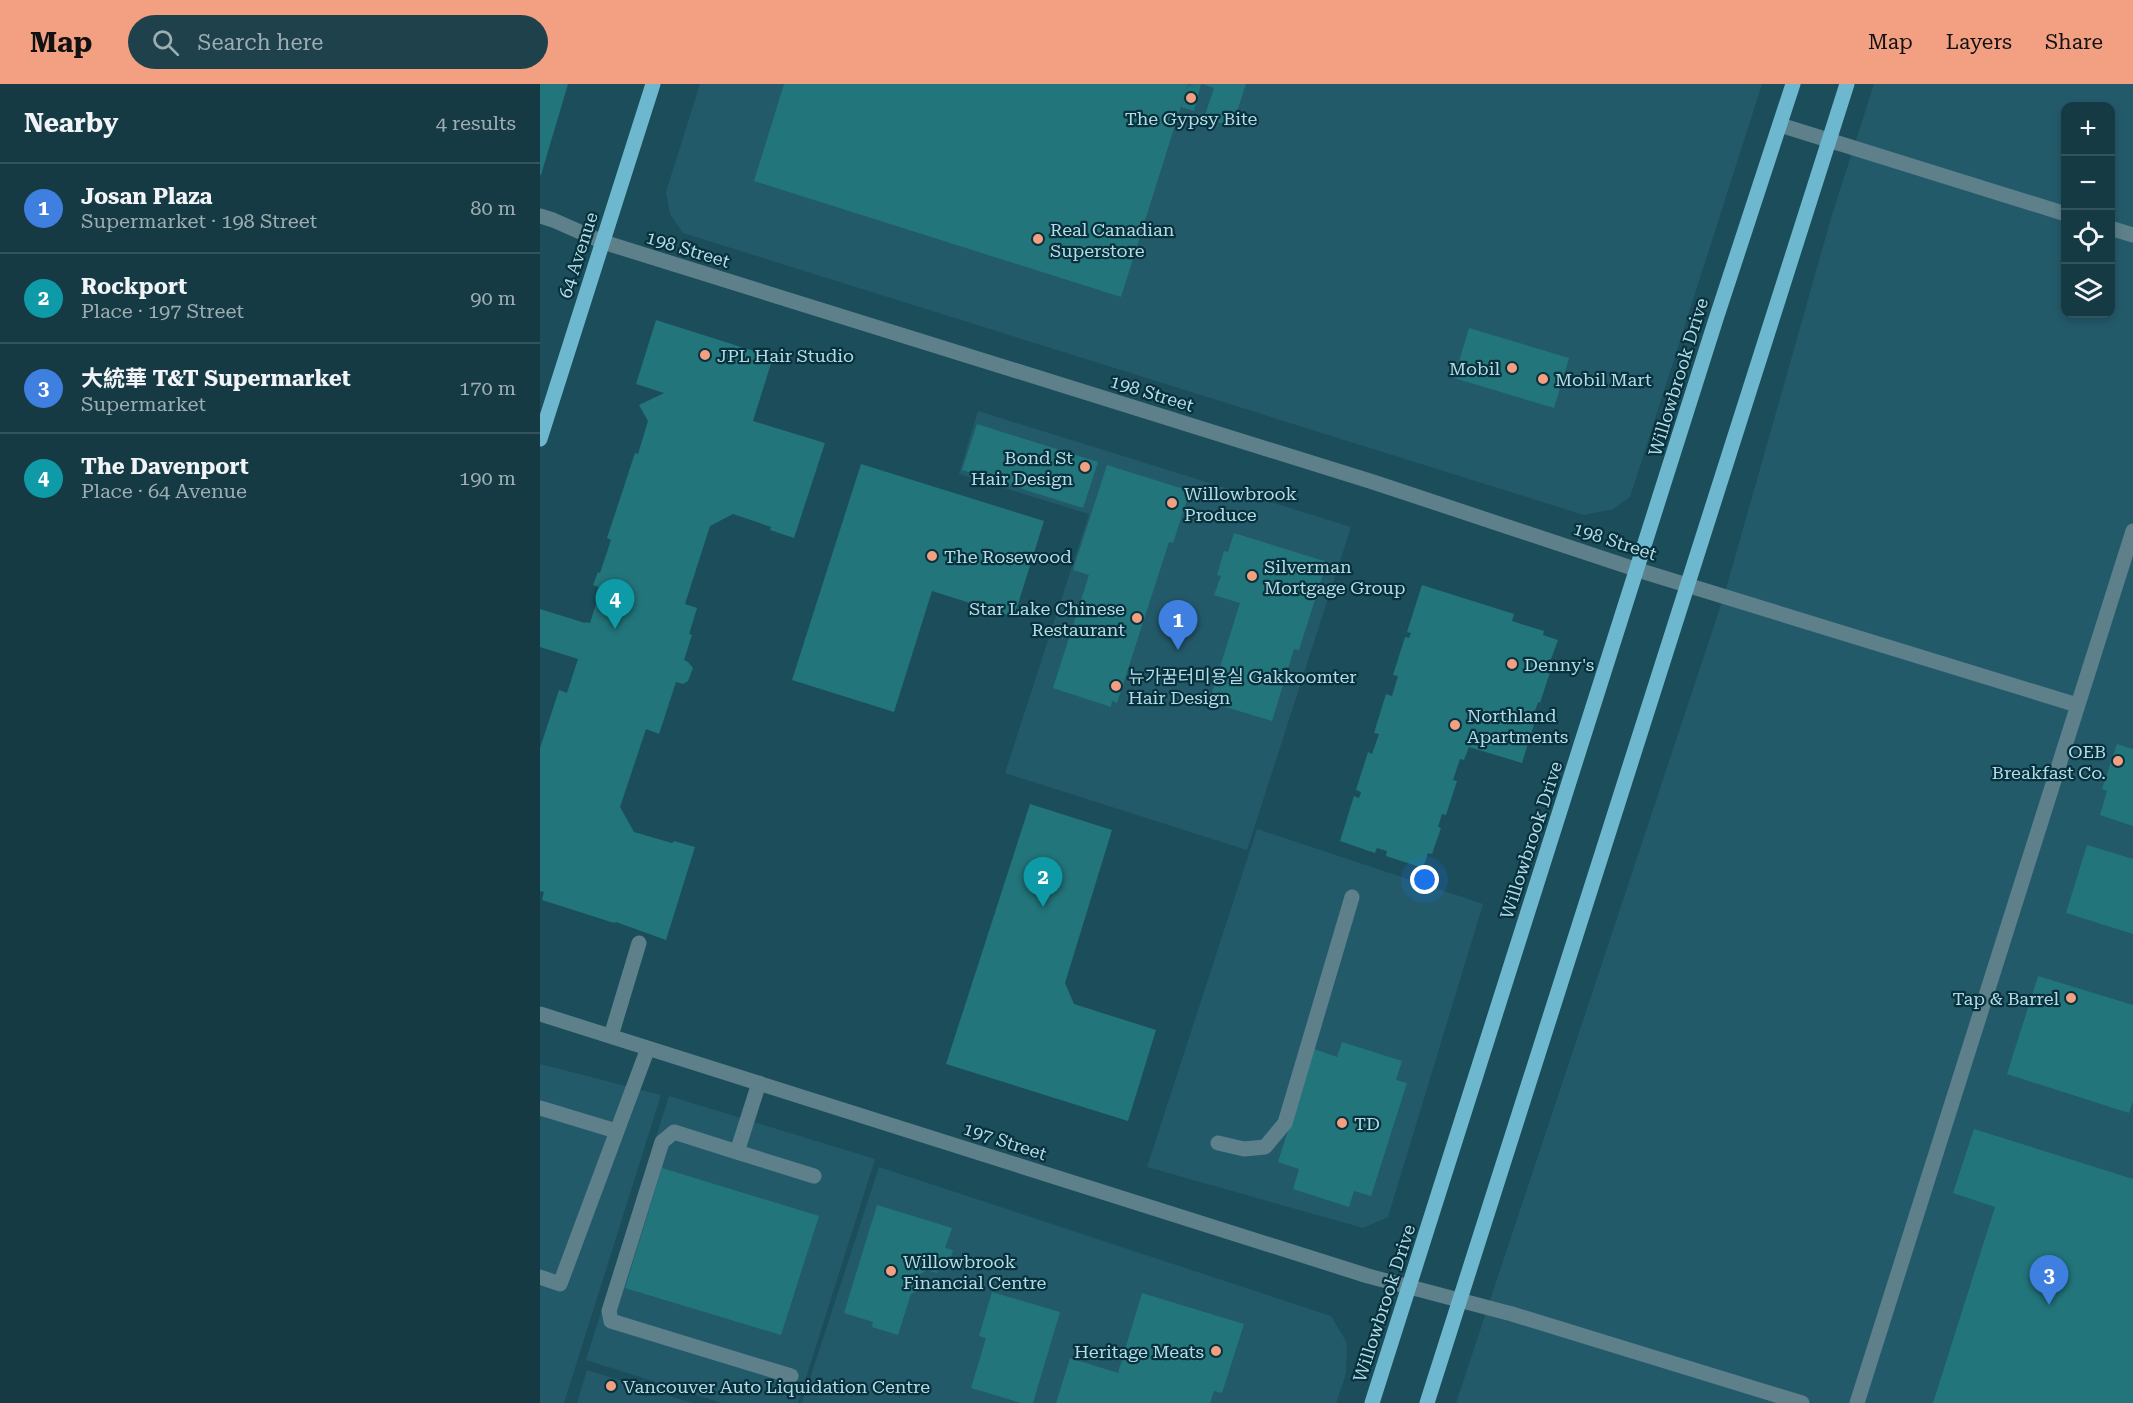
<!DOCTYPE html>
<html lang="en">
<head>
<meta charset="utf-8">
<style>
  :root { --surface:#153a44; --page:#1e414b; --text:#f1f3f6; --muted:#9dadb2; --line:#34545d; --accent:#f39f82 }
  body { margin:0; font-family:"Roboto Serif","Noto Sans SC","Noto Sans KR",serif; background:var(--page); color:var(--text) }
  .controls { position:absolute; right:18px; top:18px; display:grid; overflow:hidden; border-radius:12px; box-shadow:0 3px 9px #0003 }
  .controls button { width:54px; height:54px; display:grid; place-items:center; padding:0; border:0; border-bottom:2px solid var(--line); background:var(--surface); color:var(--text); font:30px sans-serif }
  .you { position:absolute; left:885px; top:796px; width:21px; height:21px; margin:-15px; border:4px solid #fff; border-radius:50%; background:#1a73e8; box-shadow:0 0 0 9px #1a73e833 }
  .badge { display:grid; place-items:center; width:39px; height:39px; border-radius:50%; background:var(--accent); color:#fff; font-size:20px; font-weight:700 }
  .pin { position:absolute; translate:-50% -50px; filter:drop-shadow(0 2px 3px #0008) }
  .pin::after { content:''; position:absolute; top:32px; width:21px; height:18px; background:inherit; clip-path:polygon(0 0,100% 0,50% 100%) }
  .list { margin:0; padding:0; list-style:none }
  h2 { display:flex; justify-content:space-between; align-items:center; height:78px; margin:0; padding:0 24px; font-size:26px }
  h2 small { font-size:20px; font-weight:400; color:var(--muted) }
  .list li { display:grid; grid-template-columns:39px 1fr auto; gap:18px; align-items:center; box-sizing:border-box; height:90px; padding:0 24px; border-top:2px solid var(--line) }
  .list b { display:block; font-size:22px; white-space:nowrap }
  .list p { margin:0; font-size:20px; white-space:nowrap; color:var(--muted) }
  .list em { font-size:20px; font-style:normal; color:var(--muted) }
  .icon { flex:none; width:33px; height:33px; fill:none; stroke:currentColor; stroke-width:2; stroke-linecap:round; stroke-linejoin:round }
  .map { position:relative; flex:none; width:1593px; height:1319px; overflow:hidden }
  header { display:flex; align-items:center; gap:36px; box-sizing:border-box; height:84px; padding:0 30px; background:var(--accent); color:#111 }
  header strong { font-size:28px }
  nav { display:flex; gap:33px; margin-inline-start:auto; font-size:21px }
  .search { width:420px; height:54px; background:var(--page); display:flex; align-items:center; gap:15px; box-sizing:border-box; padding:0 21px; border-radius:33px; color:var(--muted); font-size:22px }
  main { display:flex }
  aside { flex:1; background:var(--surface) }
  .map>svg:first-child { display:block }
</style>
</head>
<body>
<header>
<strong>Map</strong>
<div class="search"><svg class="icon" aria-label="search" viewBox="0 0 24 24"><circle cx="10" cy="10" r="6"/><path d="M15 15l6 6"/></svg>Search here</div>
<nav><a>Map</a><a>Layers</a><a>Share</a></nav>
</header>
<main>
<aside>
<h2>Nearby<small>4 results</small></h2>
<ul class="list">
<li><span class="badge" style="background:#3f7fe0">1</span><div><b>Josan Plaza</b><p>Supermarket · 198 Street</p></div><em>80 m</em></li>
<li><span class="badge" style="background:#0f9aa8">2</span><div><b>Rockport</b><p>Place · 197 Street</p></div><em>90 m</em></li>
<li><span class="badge" style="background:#3f7fe0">3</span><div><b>大統華 T&amp;T Supermarket</b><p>Supermarket</p></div><em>170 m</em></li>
<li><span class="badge" style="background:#0f9aa8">4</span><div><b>The Davenport</b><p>Place · 64 Avenue</p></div><em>190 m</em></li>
</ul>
</aside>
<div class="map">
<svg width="1593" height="1319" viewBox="0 0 1593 1319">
  <rect width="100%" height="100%" fill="#1c4d5b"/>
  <path fill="#235a6a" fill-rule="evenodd" d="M160,0H1222L1090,413L1073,425L1044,431L143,149L130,130L126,108Z
    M1334,0H1593V1319H916L1184,512L1292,131ZM1526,22H1570V230H1526Z
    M438,327L811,443L707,766L465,689L549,430L419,390Z
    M717,745L943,820L848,1133L823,1144L607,1083Z
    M0,980L121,1011L24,1319H0Z
    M129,1012L335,1075L258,1319H182L46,1276Z
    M339,1083L791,1232L807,1259L806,1290L796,1319H262Z
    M47,1286L152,1319H37Z"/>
  <path fill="#22757a" d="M0,0H28L1,91H0Z
    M244,0H648L581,213L214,97Z
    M649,0H661L654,27L641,23L648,1L656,3Z
    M662,0H706L692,43L664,34L674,4Z
    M116,236L233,273L213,337L285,359L254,454L230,446L231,443L193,430L170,442L145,520L157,524L149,550L152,551L144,576L148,578L153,584L148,597L143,600L136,598L119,650L106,645L80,723L94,748L132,759L134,757L155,763L126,856L76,838L74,839L2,816L4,808L0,807V664L19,606L27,609L38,575L0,563V525L45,539V538L50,539L61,504L53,501L58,488L60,489L71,456L67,454L95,369L98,370L108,337L99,321L124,309L96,300Z
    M929,244L1029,274L1014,324L914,294Z
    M437,340L558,378L543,424L422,386Z
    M321,380L504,437L474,533L392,507L354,628L252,596Z
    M567,381L650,407L633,459L629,458L577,619L572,617L571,623L513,604L549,491L533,486Z
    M694,449L787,478L759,566L754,565L732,637L669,618L700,519L674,511L681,492L677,491L684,467L688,468Z
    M882,501L974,530L972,537L1004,547L1003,551L1018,556L1010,578L1013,579L1000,619L998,618L993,633L996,634L982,679L929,663L924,676L920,675L913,696L917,697L906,731L902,730L898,743L901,744L892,770L888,769L883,784L846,772L847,767L837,764L835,769L800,757L814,712L819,714L821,708L816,706L828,668L832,670L839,650L834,649L846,610L852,612L858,592L853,591L865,553L869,554L871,549L867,548Z
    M1577,660L1593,665V742L1560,731L1567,707L1562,705Z
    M490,720L572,746L525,899L534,920L616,946L588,1037L406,980Z
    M1547,761L1593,775V850L1526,829Z
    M1498,892L1593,921V1017L1589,1029L1467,990Z
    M802,958L862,977L856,996L867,999L831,1112L814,1107L809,1123L753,1105L759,1085L738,1078L774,965L797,973Z
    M1434,1045L1593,1095V1319H1393L1455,1123L1413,1109Z
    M122,1084L279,1132L241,1251L85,1204Z
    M337,1121L412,1144L405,1164L413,1166L409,1180L401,1177L397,1189L387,1186L376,1193L375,1197L379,1206L371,1210L358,1251L332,1243L333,1238L304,1229Z
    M452,1208L520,1228L493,1319H481L431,1304L446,1254L439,1252Z
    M602,1209L704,1240L682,1309L674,1307L670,1319H516L530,1274L578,1289Z"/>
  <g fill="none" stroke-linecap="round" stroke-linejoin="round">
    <path stroke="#5d808b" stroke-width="15" d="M1240,41L1526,130
      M0,132L13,136L63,158L833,398L1098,486L1537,621
      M1570,144L1593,151
      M0,930L828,1192L972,1230L1262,1319
      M71,952L99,859
      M219,999L197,1068L134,1048L122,1058L69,1227L71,1237L251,1292
      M0,1024L76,1047
      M678,1059L704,1065L725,1063L745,1039L812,813
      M197,1068L274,1092
      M0,1193L20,1200L108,964
      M1317,1319L1593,447"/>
    <path stroke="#6eb8cf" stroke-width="15" d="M0,355L113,0
      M832,1319L1176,235L1253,0
      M887,1319L1307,0"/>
  </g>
  <g fill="#f39f82" stroke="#08313c" stroke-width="2">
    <circle cx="651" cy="14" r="6"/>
    <circle cx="498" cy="155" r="6"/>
    <circle cx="165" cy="271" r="6"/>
    <circle cx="972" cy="284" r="6"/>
    <circle cx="1003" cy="295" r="6"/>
    <circle cx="545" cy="383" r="6"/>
    <circle cx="632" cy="419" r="6"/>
    <circle cx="392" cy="472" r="6"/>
    <circle cx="712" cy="492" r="6"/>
    <circle cx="597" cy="534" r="6"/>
    <circle cx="972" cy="580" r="6"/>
    <circle cx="576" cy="602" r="6"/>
    <circle cx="915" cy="641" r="6"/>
    <circle cx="1578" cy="677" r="6"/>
    <circle cx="1531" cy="914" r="6"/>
    <circle cx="802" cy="1039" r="6"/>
    <circle cx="351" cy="1187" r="6"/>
    <circle cx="676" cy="1267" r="6"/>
    <circle cx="71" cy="1302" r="6"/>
  </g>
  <g text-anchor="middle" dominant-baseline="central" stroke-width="4.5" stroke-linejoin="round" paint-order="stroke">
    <g font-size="18" fill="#b2dbe9" stroke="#08313c" text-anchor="start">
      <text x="651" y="34" text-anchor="middle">The Gypsy Bite</text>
      <text x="510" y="145">Real Canadian<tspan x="510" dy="21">Superstore</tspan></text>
      <text x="177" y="271">JPL Hair Studio</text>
      <text x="960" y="284" text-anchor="end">Mobil</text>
      <text x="1015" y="295">Mobil Mart</text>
      <text x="533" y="373" text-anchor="end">Bond St<tspan x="533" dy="21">Hair Design</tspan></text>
      <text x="644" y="409">Willowbrook<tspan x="644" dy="21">Produce</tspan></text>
      <text x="404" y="472">The Rosewood</text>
      <text x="724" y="482">Silverman<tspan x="724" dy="21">Mortgage Group</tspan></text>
      <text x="585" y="524" text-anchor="end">Star Lake Chinese<tspan x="585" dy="21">Restaurant</tspan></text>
      <text x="984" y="580">Denny's</text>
      <text x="588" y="592">뉴가꿈터미용실 Gakkoomter<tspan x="588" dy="21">Hair Design</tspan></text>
      <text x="927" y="631">Northland<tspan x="927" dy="21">Apartments</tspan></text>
      <text x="1566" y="667" text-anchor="end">OEB<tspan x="1566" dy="21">Breakfast Co.</tspan></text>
      <text x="1519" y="914" text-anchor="end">Tap &amp; Barrel</text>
      <text x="814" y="1039">TD</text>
      <text x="363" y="1177">Willowbrook<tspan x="363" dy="21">Financial Centre</tspan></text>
      <text x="664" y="1267" text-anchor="end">Heritage Meats</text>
      <text x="83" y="1302">Vancouver Auto Liquidation Centre</text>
    </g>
    <g font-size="18" fill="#b2dbe9" stroke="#08313c">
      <text transform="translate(148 165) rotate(17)">198 Street</text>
      <text transform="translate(38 171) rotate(-72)">64 Avenue</text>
      <text transform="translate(1138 293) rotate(-73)">Willowbrook Drive</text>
      <text transform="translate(612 309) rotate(17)">198 Street</text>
      <text transform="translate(1075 457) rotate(18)">198 Street</text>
      <text transform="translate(991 756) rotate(-72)">Willowbrook Drive</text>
      <text transform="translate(465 1057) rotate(18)">197 Street</text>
      <text transform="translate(844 1219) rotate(-72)">Willowbrook Drive</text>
    </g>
  </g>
</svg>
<div class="controls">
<button>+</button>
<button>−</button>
<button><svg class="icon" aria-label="locate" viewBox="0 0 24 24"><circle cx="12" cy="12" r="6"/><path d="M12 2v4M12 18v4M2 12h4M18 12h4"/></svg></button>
<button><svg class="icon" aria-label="layers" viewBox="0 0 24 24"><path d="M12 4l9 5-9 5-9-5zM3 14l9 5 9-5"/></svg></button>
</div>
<div class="you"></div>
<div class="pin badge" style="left:638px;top:566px;background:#3f7fe0">1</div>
<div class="pin badge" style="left:503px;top:823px;background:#0f9aa8">2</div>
<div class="pin badge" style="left:1509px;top:1221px;background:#3f7fe0">3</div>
<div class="pin badge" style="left:75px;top:545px;background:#0f9aa8">4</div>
</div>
</main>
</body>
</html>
